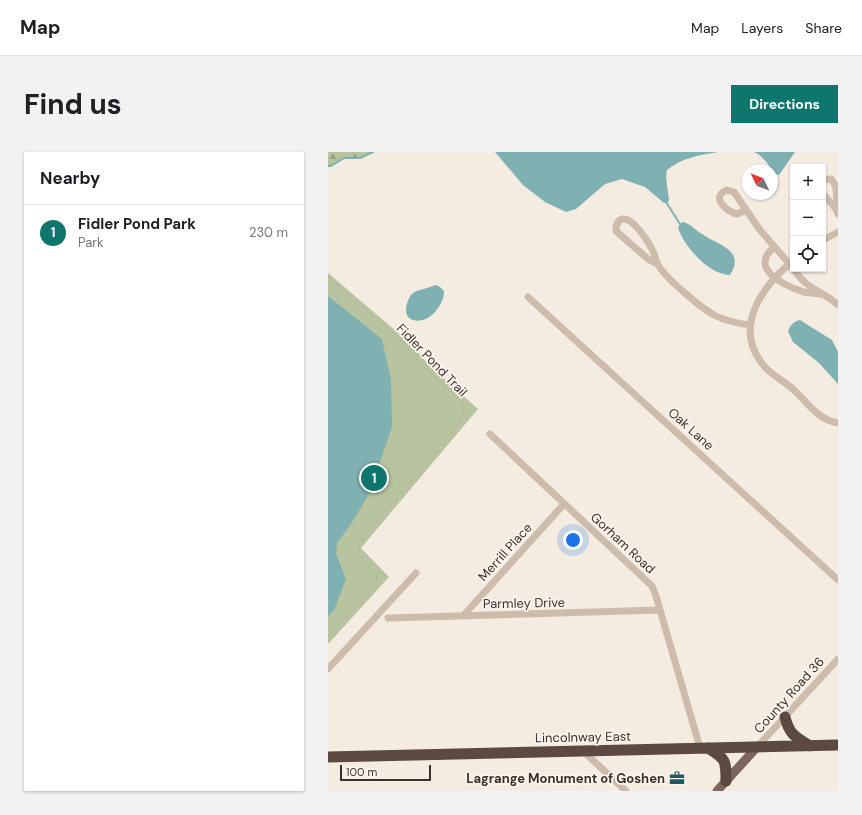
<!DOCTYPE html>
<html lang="en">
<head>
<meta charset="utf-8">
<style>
  :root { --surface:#fff; --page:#f2f2f2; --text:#202124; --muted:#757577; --line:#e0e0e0; --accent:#0f766e }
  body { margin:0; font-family:"DM Sans",sans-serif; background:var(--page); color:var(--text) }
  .controls { position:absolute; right:12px; top:12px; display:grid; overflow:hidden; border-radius:0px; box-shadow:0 1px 3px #0004 }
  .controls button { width:36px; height:36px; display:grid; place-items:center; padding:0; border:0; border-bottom:1px solid var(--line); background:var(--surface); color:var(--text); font:20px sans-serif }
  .compass { position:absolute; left:414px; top:12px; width:36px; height:36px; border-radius:50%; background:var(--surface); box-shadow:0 1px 3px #0004; rotate:313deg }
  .scale { position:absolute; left:12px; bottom:10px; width:91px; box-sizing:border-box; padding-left:4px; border:2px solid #3b302b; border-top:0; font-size:11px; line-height:14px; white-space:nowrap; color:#3b302b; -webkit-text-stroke:3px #fbf5ee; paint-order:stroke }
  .you { position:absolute; left:245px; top:388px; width:14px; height:14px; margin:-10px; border:3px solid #fff; border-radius:50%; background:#1a73e8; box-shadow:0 0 0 6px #1a73e833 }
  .badge { display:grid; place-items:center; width:26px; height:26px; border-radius:50%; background:var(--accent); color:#fff; font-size:13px; font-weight:700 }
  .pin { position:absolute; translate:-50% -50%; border:2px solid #fff; box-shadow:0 1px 4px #0006 }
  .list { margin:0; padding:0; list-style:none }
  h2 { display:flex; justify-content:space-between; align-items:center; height:52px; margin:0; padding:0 16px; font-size:17px }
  h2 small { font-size:13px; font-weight:400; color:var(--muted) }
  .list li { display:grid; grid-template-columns:26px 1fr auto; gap:12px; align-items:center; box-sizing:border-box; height:56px; padding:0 16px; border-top:1px solid var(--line) }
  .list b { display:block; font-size:15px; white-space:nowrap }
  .list p { margin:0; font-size:13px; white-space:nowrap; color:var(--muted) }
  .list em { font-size:13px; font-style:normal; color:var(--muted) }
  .icon { flex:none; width:22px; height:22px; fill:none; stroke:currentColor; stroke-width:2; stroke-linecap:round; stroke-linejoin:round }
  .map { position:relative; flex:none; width:510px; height:639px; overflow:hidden; border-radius:0px }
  header { display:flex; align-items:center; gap:24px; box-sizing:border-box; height:56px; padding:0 20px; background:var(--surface); border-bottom:1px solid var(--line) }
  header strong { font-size:19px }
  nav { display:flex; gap:22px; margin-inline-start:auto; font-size:14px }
  .intro { display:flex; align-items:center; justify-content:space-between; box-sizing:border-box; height:96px; padding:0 24px }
  h1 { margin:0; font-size:28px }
  .button { padding:10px 18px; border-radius:0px; background:var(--accent); color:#fff; font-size:14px; font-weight:700 }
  main { display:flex; gap:24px; padding:0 24px }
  aside { flex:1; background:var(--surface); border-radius:0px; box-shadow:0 1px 3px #0004 }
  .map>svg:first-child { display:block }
</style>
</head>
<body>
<header>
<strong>Map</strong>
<nav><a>Map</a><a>Layers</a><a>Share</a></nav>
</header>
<div class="intro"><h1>Find us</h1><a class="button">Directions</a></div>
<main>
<aside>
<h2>Nearby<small></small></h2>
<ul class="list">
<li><span class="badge">1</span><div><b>Fidler Pond Park</b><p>Park</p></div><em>230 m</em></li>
</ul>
</aside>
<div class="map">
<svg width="510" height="639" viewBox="0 0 510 639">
  <defs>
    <pattern id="forest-firs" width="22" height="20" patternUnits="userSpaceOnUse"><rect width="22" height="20" fill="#b8c4a0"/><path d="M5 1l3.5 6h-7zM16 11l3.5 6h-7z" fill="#97a083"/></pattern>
  </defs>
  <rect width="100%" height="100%" fill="#f4ebe1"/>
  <path fill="url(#forest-firs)" d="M0,0H45L32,6H16L3,14H0Z"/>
  <path fill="#b8c4a0" d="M0,121L76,186L105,217L150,257L33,396L61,425L0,492Z"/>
  <path fill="#7fb0b2" d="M167,0H390C372,3 353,6 339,18L338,25L341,48L340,50L336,51L317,35L294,27L277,32L248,57L238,60L217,50L195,33Z
    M426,0H467L451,23L448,22C440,14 437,5 426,0Z
    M355,70C363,72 367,78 374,82C390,93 418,98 402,123C381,123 356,94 350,76L352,72Z
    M108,133L112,135L116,139C116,148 112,154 106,161C94,174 71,171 80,149C81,145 83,142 87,140C90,138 93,138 96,137C100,136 103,134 108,133Z
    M0,144L54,187L63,228L64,275L41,342L23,372L9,391L8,401L18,427L6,458L0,464Z
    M472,168L504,188L510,200V232L491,211L465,190L460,179C462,174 466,169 472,168Z"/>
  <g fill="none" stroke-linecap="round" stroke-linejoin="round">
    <path stroke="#7fb0b2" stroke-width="2" d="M0,14H3L16,6H32L45,0
      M338,50L352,72"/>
    <path stroke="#b9a596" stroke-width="1" stroke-dasharray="2 2" stroke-linecap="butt" d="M0,125L27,150L68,183L88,207L130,246L135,254L136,260L128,276L31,390C27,404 42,412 48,422L49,426L47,434L0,485"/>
    <path stroke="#cdbbac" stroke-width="7" d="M495,28L503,27C510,33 509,48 508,57
      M495,42L508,57L510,62
      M418,58L409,62C398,60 382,44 399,38L406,40L432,78L465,116
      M495,88L510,80
      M446,95C420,117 457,134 476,140C481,141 487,141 492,142
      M465,109C434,134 404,176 436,214C444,224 457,229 467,239C481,252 489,267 510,271
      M329,112L320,107L288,79C288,74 289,68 295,67C306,66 321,91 325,99C327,103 327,107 329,111C331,115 335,120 338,123C344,130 351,136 358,142C381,162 391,169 422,173
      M466,117C478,138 494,138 510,153
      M200,145L510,428
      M162,282L324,434L328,444L372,596
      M135,464L236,352
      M60,466L332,458
      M0,517L88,421
      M429,595L510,507
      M255,599L298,639"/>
    <path stroke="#7d675c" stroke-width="9" d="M389,639L429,595"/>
    <path stroke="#5c4a42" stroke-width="11" d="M457,565C461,582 467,585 482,594
      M380,596C398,607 398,608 398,629
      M0,605L510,593"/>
  </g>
  <defs>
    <g id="office-bare" transform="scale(1.2)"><path d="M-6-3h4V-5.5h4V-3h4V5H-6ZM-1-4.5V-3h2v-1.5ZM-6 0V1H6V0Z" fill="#1f5a5e" stroke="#fbf5ee" stroke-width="2.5" paint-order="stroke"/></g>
  </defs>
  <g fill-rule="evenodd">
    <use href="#office-bare" x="349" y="626"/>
  </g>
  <g text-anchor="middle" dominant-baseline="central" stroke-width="3.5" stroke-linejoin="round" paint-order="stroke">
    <g font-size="13" fill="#3b302b" stroke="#fbf5ee">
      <text transform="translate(104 208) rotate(46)">Fidler Pond Trail</text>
      <text transform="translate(363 277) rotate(42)">Oak Lane</text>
      <text transform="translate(295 391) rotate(43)">Gorham Road</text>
      <text transform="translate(177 400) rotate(-48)">Merrill Place</text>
      <text transform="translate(196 451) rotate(-1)">Parmley Drive</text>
      <text transform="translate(461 543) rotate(-48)">County Road 36</text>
      <text transform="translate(255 585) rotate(-1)">Lincolnway East</text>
    </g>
    <g font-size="13" font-weight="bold" fill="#3b302b" stroke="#fbf5ee" text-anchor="end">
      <text x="337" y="626">Lagrange Monument of Goshen</text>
    </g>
  </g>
</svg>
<div class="controls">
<button>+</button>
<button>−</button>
<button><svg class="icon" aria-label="locate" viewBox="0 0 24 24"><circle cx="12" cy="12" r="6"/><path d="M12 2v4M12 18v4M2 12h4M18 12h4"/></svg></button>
</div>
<svg class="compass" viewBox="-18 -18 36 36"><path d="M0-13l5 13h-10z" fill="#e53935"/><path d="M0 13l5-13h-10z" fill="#757577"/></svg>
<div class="scale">100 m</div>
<div class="you"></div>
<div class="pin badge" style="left:46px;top:326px">1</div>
</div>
</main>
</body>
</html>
